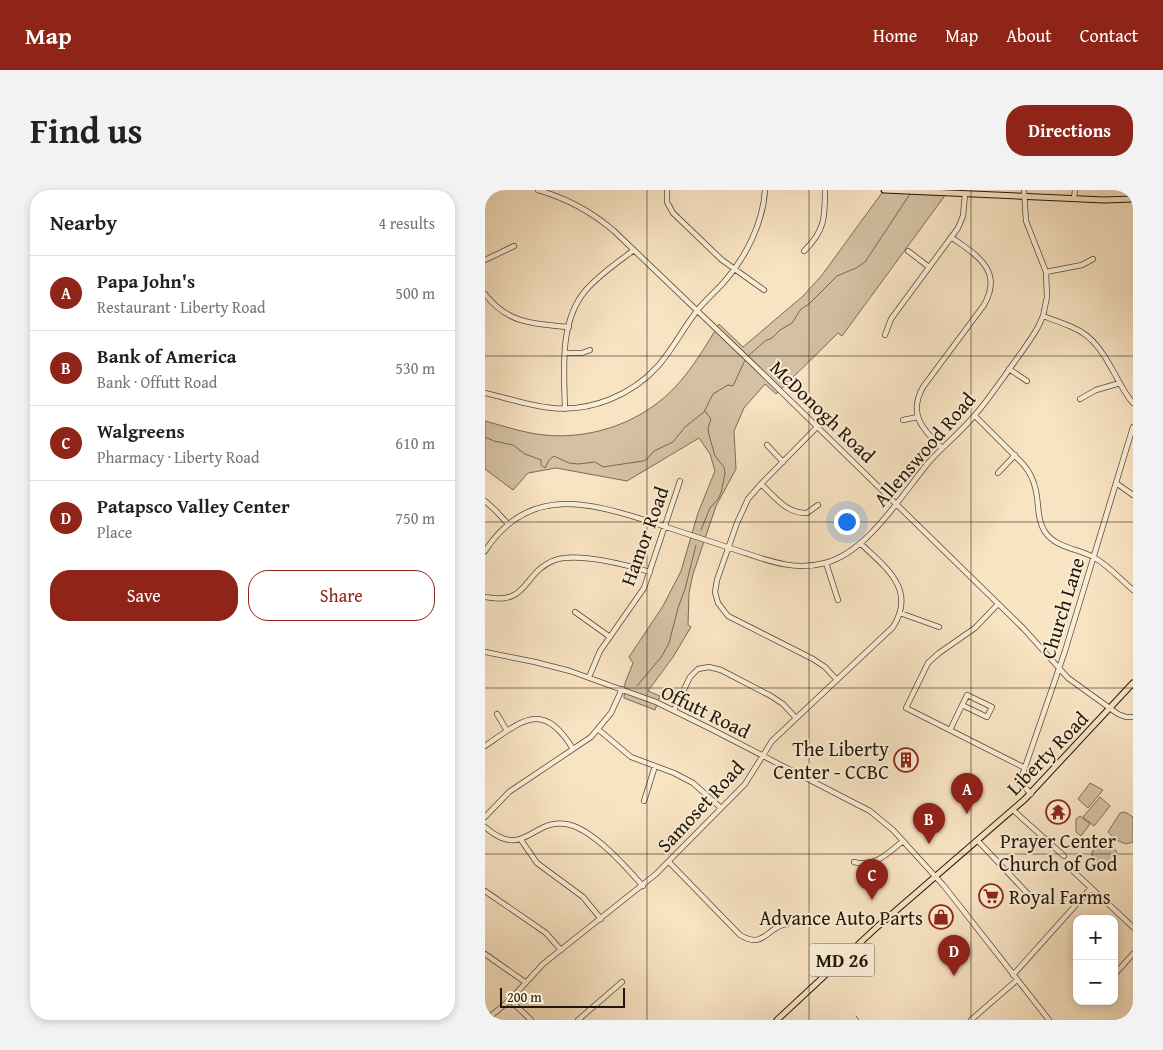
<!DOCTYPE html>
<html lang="en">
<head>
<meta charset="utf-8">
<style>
  :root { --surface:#fff; --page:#f2f2f2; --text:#222; --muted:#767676; --line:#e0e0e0; --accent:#8f2418 }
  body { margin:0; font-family:"Gentium Book Plus",serif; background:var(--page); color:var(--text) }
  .controls { position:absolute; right:15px; bottom:15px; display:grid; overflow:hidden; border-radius:10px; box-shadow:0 2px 8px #0003 }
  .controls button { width:45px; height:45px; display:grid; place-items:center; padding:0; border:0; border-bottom:1px solid var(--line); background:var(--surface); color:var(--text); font:25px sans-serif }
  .scale { position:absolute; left:15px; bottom:12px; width:125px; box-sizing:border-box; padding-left:5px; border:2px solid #221708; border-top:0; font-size:14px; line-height:18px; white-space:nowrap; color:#221708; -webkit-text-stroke:4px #faedd7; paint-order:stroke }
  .you { position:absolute; left:361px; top:331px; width:18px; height:18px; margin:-12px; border:4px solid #fff; border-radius:50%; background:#1a73e8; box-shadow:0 0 0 8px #1a73e833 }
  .badge { display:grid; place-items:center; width:32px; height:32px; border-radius:50%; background:var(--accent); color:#fff; font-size:16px; font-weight:700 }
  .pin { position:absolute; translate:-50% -41px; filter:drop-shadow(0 1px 2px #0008) }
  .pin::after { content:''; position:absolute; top:26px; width:18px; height:15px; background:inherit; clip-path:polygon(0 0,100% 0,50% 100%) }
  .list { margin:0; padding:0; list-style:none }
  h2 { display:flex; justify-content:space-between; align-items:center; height:65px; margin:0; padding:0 20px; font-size:21px }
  h2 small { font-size:16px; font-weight:400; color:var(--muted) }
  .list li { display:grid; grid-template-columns:32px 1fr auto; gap:15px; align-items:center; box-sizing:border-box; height:75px; padding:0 20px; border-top:1px solid var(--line) }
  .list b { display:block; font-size:19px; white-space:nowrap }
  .list p { margin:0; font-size:16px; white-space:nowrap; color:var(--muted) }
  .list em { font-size:16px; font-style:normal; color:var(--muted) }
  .actions { display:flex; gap:10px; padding:15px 20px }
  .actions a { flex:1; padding:11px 0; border:1px solid var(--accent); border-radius:20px; text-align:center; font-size:18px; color:var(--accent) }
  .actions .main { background:var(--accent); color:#fff }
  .map { position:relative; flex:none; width:648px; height:830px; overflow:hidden; border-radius:20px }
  header { display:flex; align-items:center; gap:30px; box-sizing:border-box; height:70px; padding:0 25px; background:var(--accent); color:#fff }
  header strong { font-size:24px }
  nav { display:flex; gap:28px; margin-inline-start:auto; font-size:18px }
  .intro { display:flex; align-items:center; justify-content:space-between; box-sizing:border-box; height:120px; padding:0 30px }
  h1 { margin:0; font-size:35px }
  .button { padding:12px 22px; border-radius:20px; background:var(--accent); color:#fff; font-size:18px; font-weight:700 }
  main { display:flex; gap:30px; padding:0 30px }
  aside { flex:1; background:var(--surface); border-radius:20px; box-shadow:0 2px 8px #0003 }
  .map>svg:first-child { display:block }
</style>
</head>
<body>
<header>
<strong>Map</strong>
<nav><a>Home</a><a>Map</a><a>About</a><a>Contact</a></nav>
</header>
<div class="intro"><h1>Find us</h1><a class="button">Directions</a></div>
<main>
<aside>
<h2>Nearby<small>4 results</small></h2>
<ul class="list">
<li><span class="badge">A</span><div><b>Papa John's</b><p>Restaurant · Liberty Road</p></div><em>500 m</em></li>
<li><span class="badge">B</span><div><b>Bank of America</b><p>Bank · Offutt Road</p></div><em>530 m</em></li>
<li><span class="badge">C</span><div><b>Walgreens</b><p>Pharmacy · Liberty Road</p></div><em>610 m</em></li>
<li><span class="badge">D</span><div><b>Patapsco Valley Center</b><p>Place</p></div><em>750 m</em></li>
</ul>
<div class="actions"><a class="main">Save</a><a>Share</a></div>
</aside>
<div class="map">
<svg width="648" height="830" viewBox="0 0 648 830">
  <rect width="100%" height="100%" fill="#f8e3c2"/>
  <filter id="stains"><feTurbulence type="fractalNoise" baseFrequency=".004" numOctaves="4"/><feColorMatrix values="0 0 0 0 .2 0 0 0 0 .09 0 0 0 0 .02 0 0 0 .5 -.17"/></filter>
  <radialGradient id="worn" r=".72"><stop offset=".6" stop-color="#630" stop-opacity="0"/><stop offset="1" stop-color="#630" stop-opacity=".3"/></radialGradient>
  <path fill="#d4c0a2" stroke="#7b6c55" d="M399,0H464L357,146L353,143L291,204L280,194L259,218L249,241L251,279L231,316L208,384L204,403L203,435L206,437L188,467L163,501L175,506L170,520L139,508L140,493L148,473L144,467L178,416L196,381L213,323L230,281L225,264L214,248L142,291L71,278L43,283L28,300L0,279V231C19,236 39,243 59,245C109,250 160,231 193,194C209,176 222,154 234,134L258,157L318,106L337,85Z
    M605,593L618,600L603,618L593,609Z
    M615,607L625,616L609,636L598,627Z
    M640,622L648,627V652L641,654L631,650L623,642L635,623Z
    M595,626L605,634L596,646L591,642V629Z
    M619,647L627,654L632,663L629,673L625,680L607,667V662Z"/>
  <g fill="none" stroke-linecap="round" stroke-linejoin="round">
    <path stroke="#776852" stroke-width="1" d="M262,167L280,151L287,148L295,140L307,133L316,119L324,114L352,86L371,78L380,72L425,4
      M0,247L9,251L28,255L40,264L56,270V275L60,278L64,270L69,266L84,273L93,274L110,272L118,277L158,271L162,269L169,261L188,252L200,237L219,222L228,204L243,195L248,196L260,170
      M216,340L225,318L233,309L236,303L240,283L239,277L230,266L224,245L223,238L226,229L220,221
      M152,496L177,466L184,453L193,418L200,399L211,355
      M371,826L374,830"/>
    <g stroke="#584a36" stroke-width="6">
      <path id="minor" d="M53,0C81,8 107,22 129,41L272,178L538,438L583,488L633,524L641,527H648
        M182,0V12L188,23L237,70L279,100
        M589,8L590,0
        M319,61C340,41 340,27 340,0
        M423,61L444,77
        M0,70L29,56
        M561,82L597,75L608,69
        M0,104C23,134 49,134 84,137
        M558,126C596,140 607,142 627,179C634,191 639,203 648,213
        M400,145L406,129L473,38L478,26L480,4
        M80,163H97L105,160
        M524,179L542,191
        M0,203C22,208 44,216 67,218C106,222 147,205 173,176C189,158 199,136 215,117C222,109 231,101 239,92C261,67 278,33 280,0
        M595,209L611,200L635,193
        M80,219C79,180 74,131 101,100C115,84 133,72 149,60
        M490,226L538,274C545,282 549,291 551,301C554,315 552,330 560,342C572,359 593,358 610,368C624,376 636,390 648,400
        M418,230L433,227
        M332,237L276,294L263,309L252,333L232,390L230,402L233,413L243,426L328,469L340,477L352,490
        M282,255L298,272
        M457,258C437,239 423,224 438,197L499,115C519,80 491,65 466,47
        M513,283L530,265
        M631,293L648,305
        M276,294C290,307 302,324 322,323L333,315
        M0,311L11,321L23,334
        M0,361C43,295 103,312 166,332C193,341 221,350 248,359C279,369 308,382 340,373C383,362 417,304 444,272C458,256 475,243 489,226C500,214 509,200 519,187C530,170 543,155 553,137L558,126L562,107L561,82L541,31L539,0
        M341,373L353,410
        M0,407C45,416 37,382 70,370C93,362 142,375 165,382
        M513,414L490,438L454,463L443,473L421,518L540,578
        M90,422L125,447
        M415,423L454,437
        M0,462L50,472L85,481L171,512L226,539L385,621L408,640L459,696L564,830
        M104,487L115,461L159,398L195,291
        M189,520L205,487L213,479L224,477L236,480L286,506L298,514L311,528
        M12,524L22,541
        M114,540L146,567L189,583L208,593L236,618
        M465,540L482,505L507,517L502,527L477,515
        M0,556C38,530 58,510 88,559
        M546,604L537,594V586L580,461L648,237
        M159,611L170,576
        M528,620L579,666
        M0,627L24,602L106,547L126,523L137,499
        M0,637C39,671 47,628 81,634C107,638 141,677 158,696
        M36,650L52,673L98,707L116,729
        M493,651L545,706
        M184,672L255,745C280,760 282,736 302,734
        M369,672C390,678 403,663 418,651
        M588,681L648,737
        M0,701L61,743L76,760
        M0,764L40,792
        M528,785L606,698
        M629,785L648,764
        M25,810L46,830
        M1,830L25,810L58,774L171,684L260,594L287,551L408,437C432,399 400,377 375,353
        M93,830L137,792
        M486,830L532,790"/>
    </g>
    <g stroke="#221708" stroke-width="7">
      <path id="major" d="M399,0L619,10L648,9
        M292,830L392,737L540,609L648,493"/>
    </g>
    <use href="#minor" stroke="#faedd7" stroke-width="4.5"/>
    <use href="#major" stroke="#f8e3c2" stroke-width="5"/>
  </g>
  <path fill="none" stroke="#221708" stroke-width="1" stroke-opacity="0.55" d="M162,0V830M324,0V830M486,0V830M0,166H648M0,332H648M0,498H648M0,664H648"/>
  <defs>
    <g id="building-ring" transform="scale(1.25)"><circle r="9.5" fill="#faedd7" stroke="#8f2418" stroke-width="1.5"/><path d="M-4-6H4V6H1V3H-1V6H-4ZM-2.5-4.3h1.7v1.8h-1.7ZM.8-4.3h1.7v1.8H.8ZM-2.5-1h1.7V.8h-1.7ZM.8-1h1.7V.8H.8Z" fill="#8f2418"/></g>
    <g id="temple-ring" transform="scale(1.25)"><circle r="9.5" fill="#faedd7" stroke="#8f2418" stroke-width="1.5"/><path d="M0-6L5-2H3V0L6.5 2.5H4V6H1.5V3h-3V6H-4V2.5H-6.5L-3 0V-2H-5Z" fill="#8f2418"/></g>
    <g id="supermarket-ring" transform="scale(1.25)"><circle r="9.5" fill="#faedd7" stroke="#8f2418" stroke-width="1.5"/><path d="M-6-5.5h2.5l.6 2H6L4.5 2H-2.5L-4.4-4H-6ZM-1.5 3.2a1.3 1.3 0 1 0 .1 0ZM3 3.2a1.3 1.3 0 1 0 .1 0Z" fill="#8f2418"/></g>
    <g id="shop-ring" transform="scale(1.25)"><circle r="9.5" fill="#faedd7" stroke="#8f2418" stroke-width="1.5"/><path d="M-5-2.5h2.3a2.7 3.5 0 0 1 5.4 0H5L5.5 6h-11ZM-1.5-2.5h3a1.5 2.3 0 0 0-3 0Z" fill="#8f2418"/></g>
  </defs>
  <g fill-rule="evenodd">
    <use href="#building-ring" x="421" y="570"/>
    <use href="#temple-ring" x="573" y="622"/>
    <use href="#supermarket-ring" x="506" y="706"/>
    <use href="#shop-ring" x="456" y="727"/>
  </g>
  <g text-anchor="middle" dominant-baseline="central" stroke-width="4" stroke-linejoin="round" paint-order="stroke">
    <rect fill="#faedd7" stroke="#635746" stroke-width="1" x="324.5" y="753.5" width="65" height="33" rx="4"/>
    <g font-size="19" font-weight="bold" fill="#221708">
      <text x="357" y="770">MD 26</text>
    </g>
    <g font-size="20" fill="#221708" stroke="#faedd7">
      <text transform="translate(338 221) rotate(44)">McDonogh Road</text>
      <text transform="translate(439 259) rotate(-49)">Allenswood Road</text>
      <text transform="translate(159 346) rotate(-70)">Hamor Road</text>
      <text transform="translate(577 418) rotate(-73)">Church Lane</text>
      <text transform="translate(221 521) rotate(26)">Offutt Road</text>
      <text transform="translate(562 563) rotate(-46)">Liberty Road</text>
      <text transform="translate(215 616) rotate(-47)">Samoset Road</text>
    </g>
    <g font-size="20" fill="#221708" stroke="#faedd7" text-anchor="end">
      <text x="404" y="558">The Liberty<tspan x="404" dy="23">Center - CCBC</tspan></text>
      <text x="573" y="650" text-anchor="middle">Prayer Center<tspan x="573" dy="23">Church of God</tspan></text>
      <text x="524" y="706" text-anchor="start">Royal Farms</text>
      <text x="438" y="727">Advance Auto Parts</text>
    </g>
  </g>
  <rect width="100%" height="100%" filter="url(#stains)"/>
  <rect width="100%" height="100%" fill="url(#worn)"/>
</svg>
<div class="controls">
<button>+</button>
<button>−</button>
</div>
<div class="scale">200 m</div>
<div class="you"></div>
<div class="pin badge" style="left:482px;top:624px">A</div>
<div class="pin badge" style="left:444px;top:654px">B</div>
<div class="pin badge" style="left:387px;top:710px">C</div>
<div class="pin badge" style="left:469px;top:786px">D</div>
</div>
</main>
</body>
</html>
